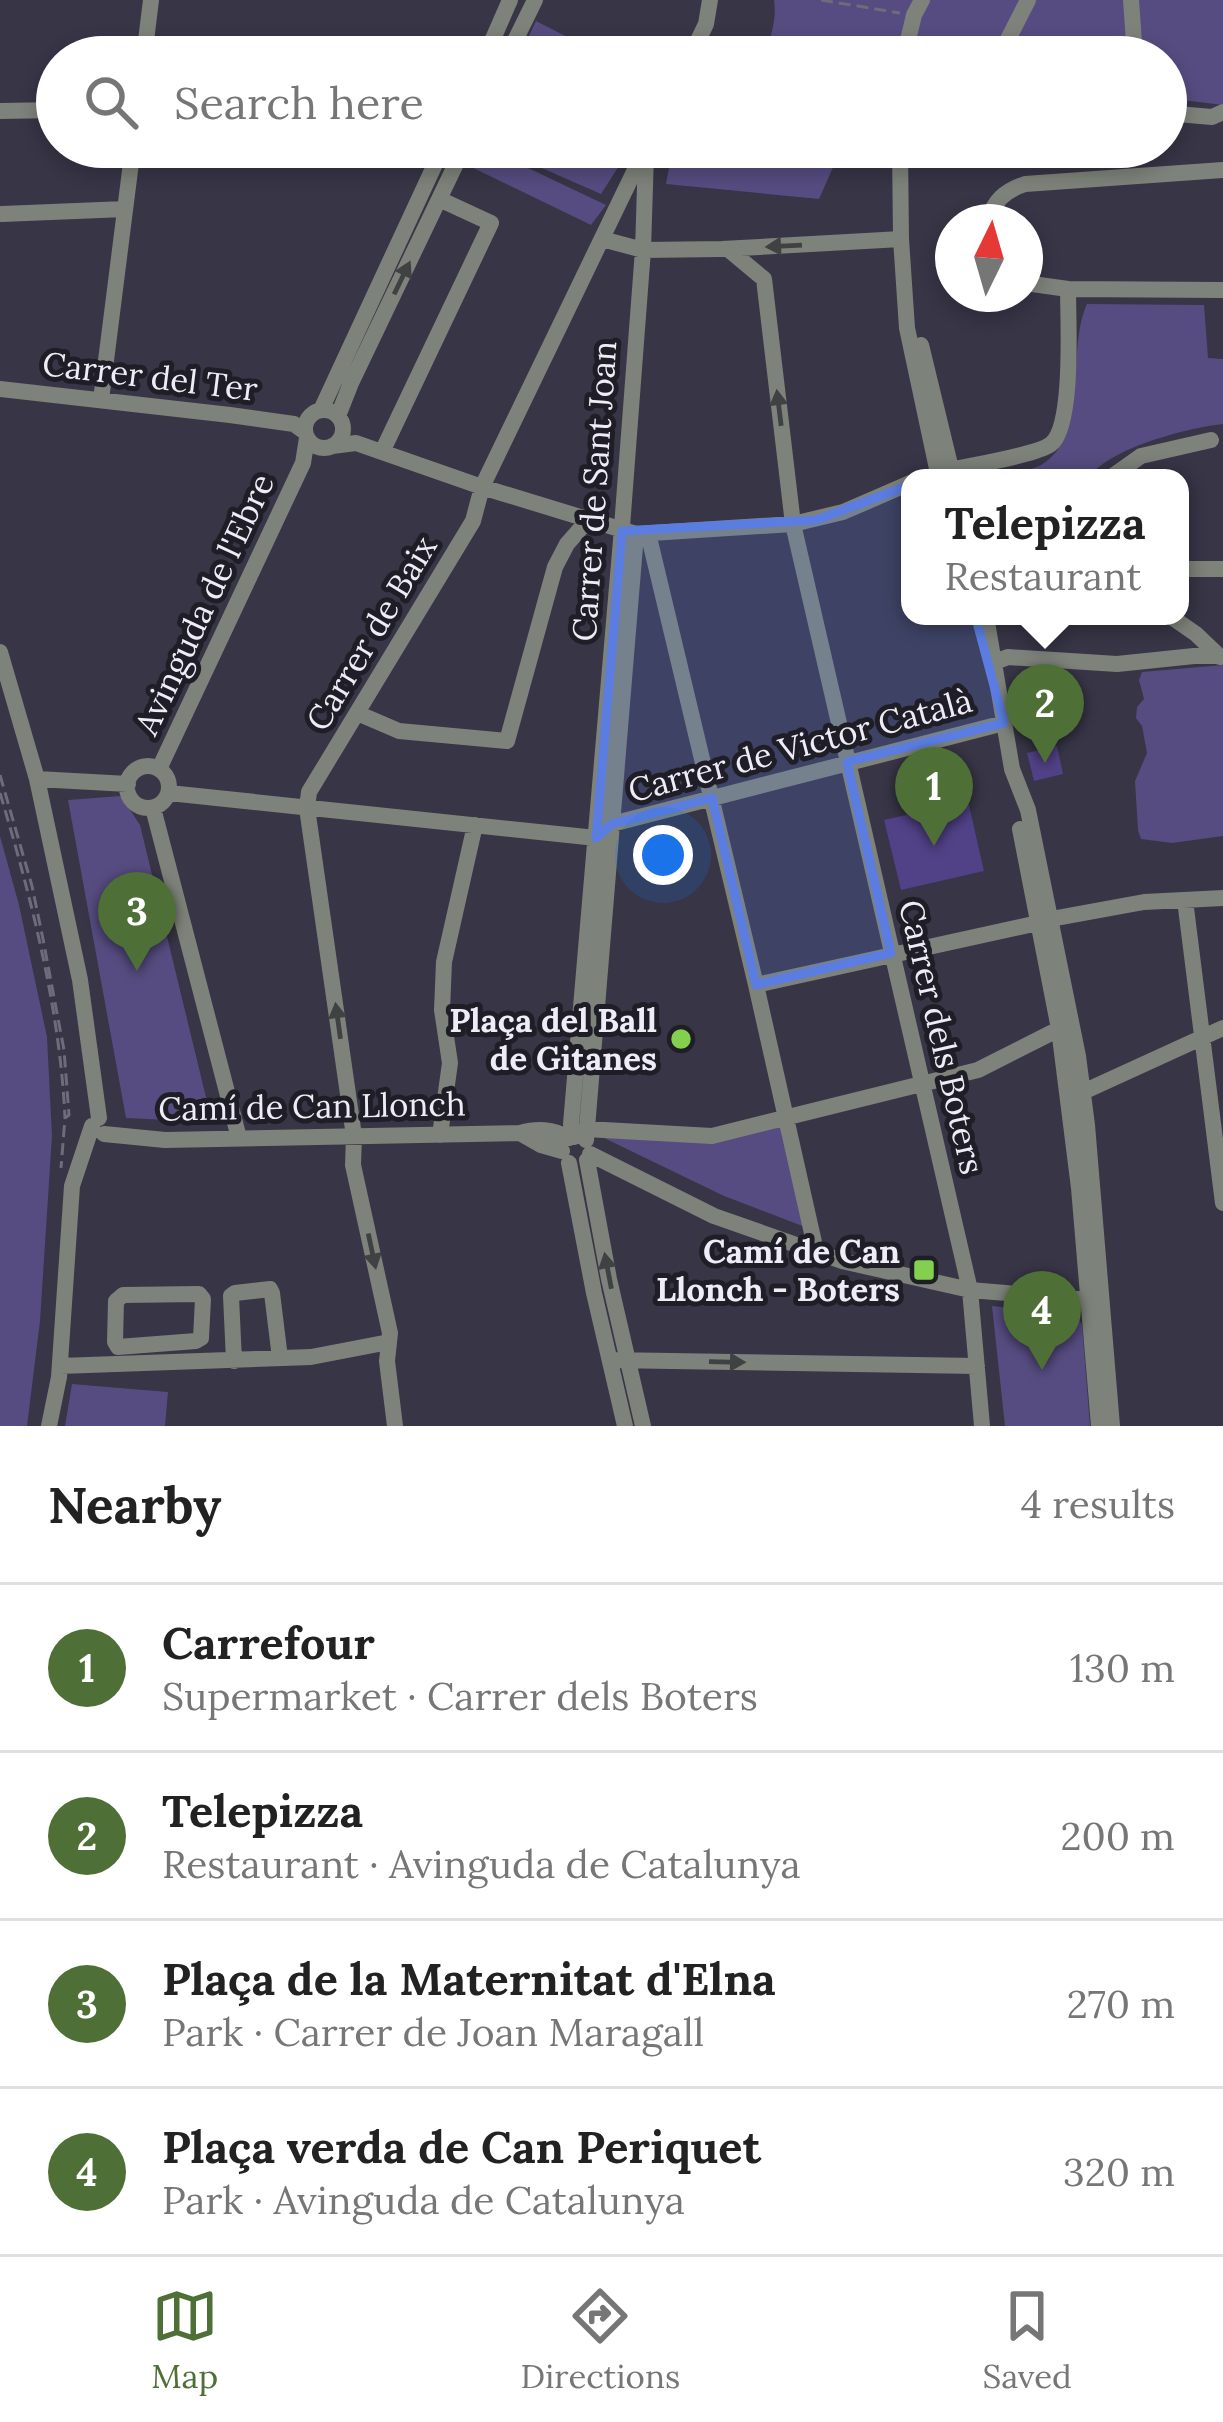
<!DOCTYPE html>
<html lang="en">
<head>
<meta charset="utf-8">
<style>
  :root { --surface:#fff; --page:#f2f2f2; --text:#222; --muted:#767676; --line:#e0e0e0; --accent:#4e7036 }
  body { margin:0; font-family:Lora,serif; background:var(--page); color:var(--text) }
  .compass { position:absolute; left:935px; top:204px; width:108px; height:108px; border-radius:50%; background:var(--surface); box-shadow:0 6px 18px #0003; rotate:5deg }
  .you { position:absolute; left:663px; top:855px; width:42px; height:42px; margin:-30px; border:9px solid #fff; border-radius:50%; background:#1a73e8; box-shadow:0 0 0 18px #1a73e833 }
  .badge { display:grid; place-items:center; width:78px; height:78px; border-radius:50%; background:var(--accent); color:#fff; font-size:39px; font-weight:700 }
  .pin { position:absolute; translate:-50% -99px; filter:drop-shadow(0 3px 6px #0008) }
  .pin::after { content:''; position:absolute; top:63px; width:42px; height:36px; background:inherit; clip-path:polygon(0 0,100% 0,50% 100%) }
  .popup { position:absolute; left:901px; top:469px; width:288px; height:156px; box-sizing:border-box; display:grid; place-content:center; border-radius:24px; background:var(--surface); filter:drop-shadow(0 3px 9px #0005); font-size:39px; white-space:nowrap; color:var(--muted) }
  .popup b { font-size:45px; color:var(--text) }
  .popup::after { content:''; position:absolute; left:50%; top:100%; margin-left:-24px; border:24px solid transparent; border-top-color:var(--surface) }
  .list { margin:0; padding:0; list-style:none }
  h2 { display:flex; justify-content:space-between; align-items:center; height:156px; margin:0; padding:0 48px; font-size:51px }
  h2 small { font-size:39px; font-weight:400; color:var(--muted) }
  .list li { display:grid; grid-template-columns:78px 1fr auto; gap:36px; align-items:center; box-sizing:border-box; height:168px; padding:0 48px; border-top:3px solid var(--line) }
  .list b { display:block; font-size:45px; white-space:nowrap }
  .list p { margin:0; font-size:39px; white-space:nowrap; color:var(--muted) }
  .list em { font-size:39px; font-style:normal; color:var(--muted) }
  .icon { flex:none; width:66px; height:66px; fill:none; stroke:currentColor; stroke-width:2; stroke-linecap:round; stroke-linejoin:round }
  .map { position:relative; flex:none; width:1223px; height:1426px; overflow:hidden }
  .search { position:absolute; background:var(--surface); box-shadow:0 6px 18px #0003; left:36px; right:36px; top:36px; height:132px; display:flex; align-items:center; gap:30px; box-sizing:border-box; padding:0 42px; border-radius:66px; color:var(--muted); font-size:45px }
  .sheet { height:828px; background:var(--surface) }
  nav { display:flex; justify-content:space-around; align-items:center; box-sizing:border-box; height:168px; border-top:3px solid var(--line); background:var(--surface); font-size:33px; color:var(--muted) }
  nav a { display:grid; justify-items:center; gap:6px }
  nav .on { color:var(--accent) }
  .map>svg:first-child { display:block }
</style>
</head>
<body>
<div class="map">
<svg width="1223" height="1426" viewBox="0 0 1223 1426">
  <rect width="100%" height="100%" fill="#373546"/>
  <path fill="#564c81" d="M774,0H1223V105L1166,98V57H758L766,53C771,35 777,18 774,0Z
    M536,21L595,51L646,57H519Z
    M475,147H484L606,205L591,225L465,164Z
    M494,147H631L601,194Z
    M673,147H842L819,199L666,184Z
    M1087,304L1204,305L1208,358L1223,359V424C1186,428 1110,448 1088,478H1004V475C1015,472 1030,471 1041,465C1089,438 1066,349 1087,304Z
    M1223,665V836L1172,843L1141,839L1138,830L1135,781L1147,753L1142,726L1136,718L1137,707L1144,699L1139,680L1142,672Z
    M121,796L140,825L212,1122L126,1118L68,800Z
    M0,836L19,905L47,1037L52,1136L40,1321L27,1426H0Z
    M781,1124L805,1227L724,1196L600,1136Z
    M992,1306L1077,1315L1082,1325L1090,1426H1005Z
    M72,1384L168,1392L165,1426H65Z"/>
  <path fill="#514187" d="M1057,746L1063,774L1034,781L1027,753Z
    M968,801L984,871L901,890L884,820Z"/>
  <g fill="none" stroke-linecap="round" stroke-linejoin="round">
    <path stroke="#6e6c7b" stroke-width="3" stroke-dasharray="12 6" stroke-linecap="butt" d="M821,0L900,13
      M0,775L32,886L43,939L64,1050L69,1115L65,1118L61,1168
      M0,793C31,897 60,1009 65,1118"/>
    <path stroke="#7d827a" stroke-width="16" d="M1131,0L1135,57
      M144,57L151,0
      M485,57L510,0
      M507,57L535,0
      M690,57L706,24L710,0
      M904,57L914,15L922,0
      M999,57L1028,0
      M0,111L57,110
      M1166,113L1212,117L1223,112
      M900,147L901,239L907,328L939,478
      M2,214L125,209
      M987,222C994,201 1004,191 1025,184L1223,170
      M602,239L643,250L722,249L901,239
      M728,249L764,279L793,524L970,1290L982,1426
      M1025,283L1068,289
      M921,345L953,477
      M0,389L230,415L294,424L305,432
      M101,400L133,147
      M321,410L443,147
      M305 429a19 19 0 1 1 38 0a19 19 0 1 1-38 0Z
      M338,416L351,383L464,147
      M332,446L356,443L482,487L636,534L793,524L843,512L910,483
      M382,452L491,223L439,199
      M947,478L951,470C972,465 1037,455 1051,444C1074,426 1068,319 1068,289L1223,290
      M1110,478L1141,456L1211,440
      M648,533L756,985L816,1251
      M1180,569H1223
      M986,616L1012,769L1028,810L1078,1056L1087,1125L1112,1426
      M1170,616L1196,634L1220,657
      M0,652L37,779L80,980L99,1118
      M995,662L1008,657L1117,664L1194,656H1218
      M357,713L399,731L507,741L555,567L567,544L588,520
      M127 787a21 21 0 1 1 42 0a21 21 0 1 1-42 0Z
      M159,769L303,463L307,438
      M37,779L128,784
      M169,793L596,838L612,824L1004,723
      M153,808L239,1138
      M1020,829L1059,1029L1079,1188L1099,1426
      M1185,900L1223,1203
      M1051,919L1144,902L1223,898
      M756,985L1038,923
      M1083,1092L1223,1028
      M586,1129L712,1136L978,1070L1059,1029
      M520,1133L541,1145L562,1151
      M104,1134L165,1140L520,1133C538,1128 552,1129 569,1138
      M440,1135L450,1063L442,1010L444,962L475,825
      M574,1137L571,1124L621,540L643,250L646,154
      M586,1140L636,534
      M590,1154L714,1216L842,1261L970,1290L1088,1300
      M587,1160L609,1279L643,1426
      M569,1163L594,1293L625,1426
      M199,1294L203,1299L201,1338L196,1341L118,1347L115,1342L116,1301L123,1295Z
      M610,1360L977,1366
      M234,1361L231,1296L235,1293L270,1289L272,1293L280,1358
      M60,1366L311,1357L389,1342
      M49,1426L59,1377L72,1186L92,1126
      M395,1426L387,1361L390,1333L353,1165L354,1136L307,808L309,792L473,521L482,487L646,147"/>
  </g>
  <defs><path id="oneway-solid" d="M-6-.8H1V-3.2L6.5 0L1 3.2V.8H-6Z" transform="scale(3)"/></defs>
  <g fill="#404143">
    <use href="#oneway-solid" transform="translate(784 246) rotate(177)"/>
    <use href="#oneway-solid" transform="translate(402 278) rotate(-64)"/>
    <use href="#oneway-solid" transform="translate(779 408) rotate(-97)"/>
    <use href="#oneway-solid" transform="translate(338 1021) rotate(-98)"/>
    <use href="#oneway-solid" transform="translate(372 1251) rotate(78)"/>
    <use href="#oneway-solid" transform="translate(608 1271) rotate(-101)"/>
    <use href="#oneway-solid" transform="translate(727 1362) rotate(1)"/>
  </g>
  <path fill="#5b7de1" fill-opacity="0.2" stroke="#5b7de1" stroke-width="9" stroke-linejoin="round" d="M907,486L933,497L953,533L1004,723L847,762L891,953L756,985L712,798L612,824L596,838L622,531L816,520Z"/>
  <g fill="#83d04f" stroke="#1f1e26" stroke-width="4.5">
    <circle cx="681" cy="1039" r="12"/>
    <rect x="912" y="1258" width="24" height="24" rx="6"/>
  </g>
  <g text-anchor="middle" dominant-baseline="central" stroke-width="10" stroke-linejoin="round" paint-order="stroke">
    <g font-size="33" fill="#edecf7" stroke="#1f1e26">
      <text transform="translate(150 376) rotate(7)">Carrer del Ter</text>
      <text transform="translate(594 491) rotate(-86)">Carrer de Sant Joan</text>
      <text transform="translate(204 604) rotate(-65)">Avinguda de l'Ebre</text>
      <text transform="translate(371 633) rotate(-59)">Carrer de Baix</text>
      <text transform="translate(800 745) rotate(-15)">Carrer de Victor Català</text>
      <text transform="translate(942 1037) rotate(77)">Carrer dels Boters</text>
      <text transform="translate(312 1106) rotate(-1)">Camí de Can Llonch</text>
    </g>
    <g font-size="33" font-weight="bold" fill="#edecf7" stroke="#1f1e26" text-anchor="end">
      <text x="657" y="1020">Plaça del Ball<tspan x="657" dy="38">de Gitanes</tspan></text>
      <text x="900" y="1251">Camí de Can<tspan x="900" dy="38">Llonch - Boters</tspan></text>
    </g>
  </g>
</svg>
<svg class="compass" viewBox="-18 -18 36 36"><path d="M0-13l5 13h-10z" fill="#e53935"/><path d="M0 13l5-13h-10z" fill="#767676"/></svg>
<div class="you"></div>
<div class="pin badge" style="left:934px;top:846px">1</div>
<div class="pin badge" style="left:1045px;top:763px">2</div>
<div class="popup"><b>Telepizza</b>Restaurant</div>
<div class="pin badge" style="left:137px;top:971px">3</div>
<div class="pin badge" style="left:1042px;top:1370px">4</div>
<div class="search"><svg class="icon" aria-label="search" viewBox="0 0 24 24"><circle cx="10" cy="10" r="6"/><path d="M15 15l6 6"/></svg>Search here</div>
</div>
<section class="sheet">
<h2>Nearby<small>4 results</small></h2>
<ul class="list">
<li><span class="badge">1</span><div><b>Carrefour</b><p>Supermarket · Carrer dels Boters</p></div><em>130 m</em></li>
<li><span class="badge">2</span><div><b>Telepizza</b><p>Restaurant · Avinguda de Catalunya</p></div><em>200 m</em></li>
<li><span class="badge">3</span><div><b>Plaça de la Maternitat d'Elna</b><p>Park · Carrer de Joan Maragall</p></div><em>270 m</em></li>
<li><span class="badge">4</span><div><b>Plaça verda de Can Periquet</b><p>Park · Avinguda de Catalunya</p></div><em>320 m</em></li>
</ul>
</section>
<nav>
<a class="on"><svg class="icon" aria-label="map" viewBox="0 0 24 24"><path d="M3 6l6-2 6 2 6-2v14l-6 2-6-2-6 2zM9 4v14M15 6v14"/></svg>Map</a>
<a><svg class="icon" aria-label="directions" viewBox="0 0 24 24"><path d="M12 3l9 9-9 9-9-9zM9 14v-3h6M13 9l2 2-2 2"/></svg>Directions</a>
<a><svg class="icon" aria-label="saved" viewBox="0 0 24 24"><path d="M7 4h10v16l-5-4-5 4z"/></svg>Saved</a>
</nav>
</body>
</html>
